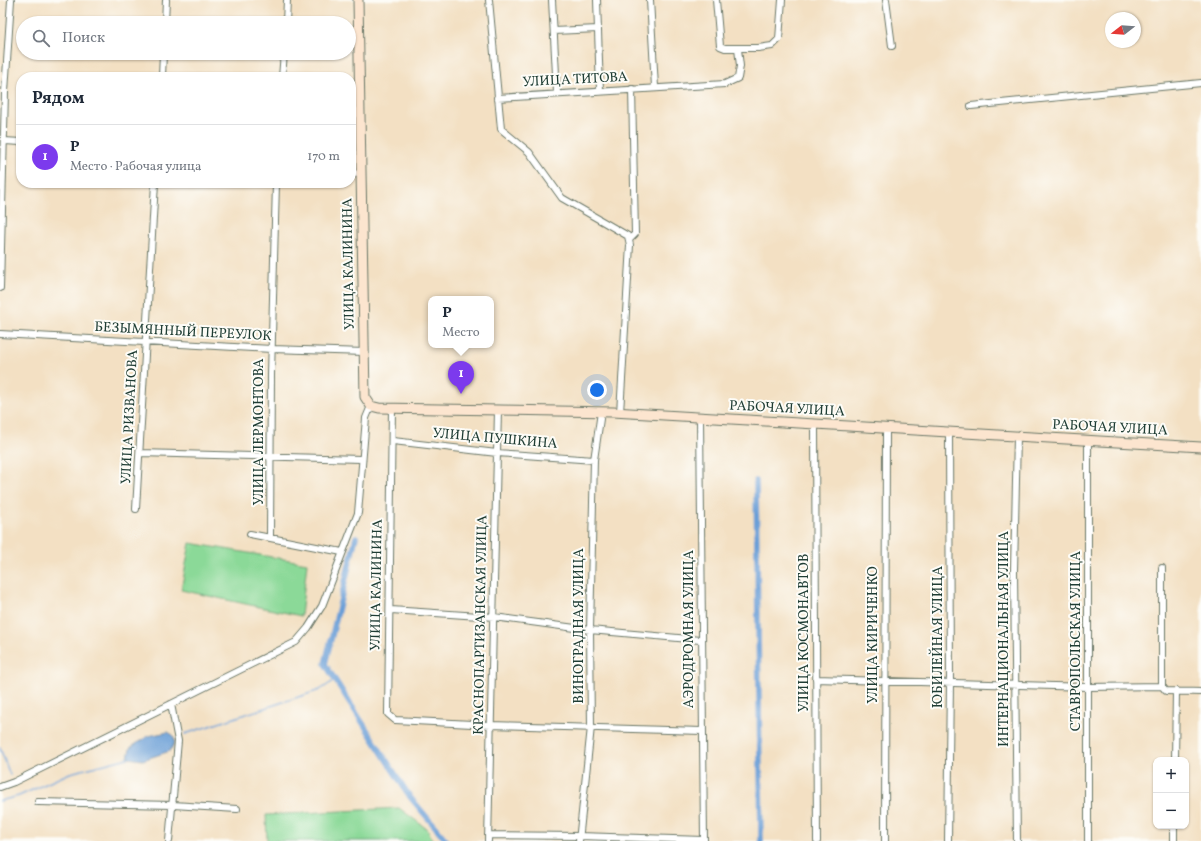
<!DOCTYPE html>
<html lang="ru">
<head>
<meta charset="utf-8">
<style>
  :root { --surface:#fff; --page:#f2f2f3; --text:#1f2937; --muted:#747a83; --line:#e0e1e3; --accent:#7c3aed }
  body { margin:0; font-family:Vollkorn,serif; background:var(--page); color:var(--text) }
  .controls { position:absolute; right:12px; bottom:12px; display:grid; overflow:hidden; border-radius:8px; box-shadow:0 1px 3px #0004 }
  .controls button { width:36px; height:36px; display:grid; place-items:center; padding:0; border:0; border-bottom:1px solid var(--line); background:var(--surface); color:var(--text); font:20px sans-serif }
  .compass { position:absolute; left:1105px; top:12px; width:36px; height:36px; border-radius:50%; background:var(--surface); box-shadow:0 1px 3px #0004; rotate:253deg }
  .you { position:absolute; left:597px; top:390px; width:14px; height:14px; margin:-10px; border:3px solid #fff; border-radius:50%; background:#1a73e8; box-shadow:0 0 0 6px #1a73e833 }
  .badge { display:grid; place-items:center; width:26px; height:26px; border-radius:50%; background:var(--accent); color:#fff; font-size:13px; font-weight:700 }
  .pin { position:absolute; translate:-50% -33px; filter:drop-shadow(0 1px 2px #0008) }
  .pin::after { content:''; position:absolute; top:21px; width:14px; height:12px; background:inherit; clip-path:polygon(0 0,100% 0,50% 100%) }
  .popup { position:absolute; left:428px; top:296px; width:66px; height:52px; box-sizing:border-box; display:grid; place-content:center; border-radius:8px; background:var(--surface); filter:drop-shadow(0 1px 3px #0005); font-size:13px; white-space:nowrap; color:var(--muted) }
  .popup b { font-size:15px; color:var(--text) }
  .popup::after { content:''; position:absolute; left:50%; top:100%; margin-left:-8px; border:8px solid transparent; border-top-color:var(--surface) }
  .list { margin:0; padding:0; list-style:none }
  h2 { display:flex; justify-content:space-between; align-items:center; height:52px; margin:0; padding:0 16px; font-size:17px }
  h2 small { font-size:13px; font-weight:400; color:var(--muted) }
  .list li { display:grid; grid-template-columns:26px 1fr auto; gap:12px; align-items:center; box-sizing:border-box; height:64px; padding:0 16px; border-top:1px solid var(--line) }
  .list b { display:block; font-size:15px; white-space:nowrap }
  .list p { margin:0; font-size:13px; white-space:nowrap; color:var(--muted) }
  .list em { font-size:13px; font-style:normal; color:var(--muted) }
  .icon { flex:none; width:22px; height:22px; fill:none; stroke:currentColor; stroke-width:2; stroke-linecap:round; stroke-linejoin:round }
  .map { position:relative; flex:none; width:1201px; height:841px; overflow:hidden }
  .search { position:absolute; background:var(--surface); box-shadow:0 1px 3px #0004; left:16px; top:16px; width:340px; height:44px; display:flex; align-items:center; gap:10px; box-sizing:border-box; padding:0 14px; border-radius:22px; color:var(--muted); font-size:15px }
  .panel { position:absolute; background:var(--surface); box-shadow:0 1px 3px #0004; left:16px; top:72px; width:340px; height:116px; border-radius:16px }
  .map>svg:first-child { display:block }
</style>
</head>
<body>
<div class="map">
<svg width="1201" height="841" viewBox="0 0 1201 841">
  <rect width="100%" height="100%" fill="#fdfcf7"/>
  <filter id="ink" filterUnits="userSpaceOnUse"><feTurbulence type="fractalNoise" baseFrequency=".025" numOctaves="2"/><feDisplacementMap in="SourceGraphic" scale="8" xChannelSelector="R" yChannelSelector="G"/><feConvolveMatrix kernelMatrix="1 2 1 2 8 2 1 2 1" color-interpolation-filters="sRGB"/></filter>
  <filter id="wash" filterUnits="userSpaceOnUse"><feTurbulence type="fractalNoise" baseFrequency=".012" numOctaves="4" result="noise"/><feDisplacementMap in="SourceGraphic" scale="16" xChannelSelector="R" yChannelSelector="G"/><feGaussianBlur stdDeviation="0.9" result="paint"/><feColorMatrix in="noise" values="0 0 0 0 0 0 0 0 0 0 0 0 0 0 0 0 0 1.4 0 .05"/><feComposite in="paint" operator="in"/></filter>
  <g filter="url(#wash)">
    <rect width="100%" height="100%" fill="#f3e0c3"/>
    <path fill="#8bd998" stroke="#558b66" d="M190,543L307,563L301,616L181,590Z
      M399,808L427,829L433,841H267L266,815Z"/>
    <path fill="#6a9fd7" stroke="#446e86" d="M168,732L173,735L175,742L170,751L143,760L128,758L130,748L148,736Z"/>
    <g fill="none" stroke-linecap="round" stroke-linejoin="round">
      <path stroke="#6a9fd7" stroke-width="1.5" d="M185,734L320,690L335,680
        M0,748L10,775
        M0,801L19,796L70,773L128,758"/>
      <path stroke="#6a9fd7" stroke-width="5.5" d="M756,481L761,841
        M356,537L325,664L410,797L447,841"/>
    </g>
  </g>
  <g filter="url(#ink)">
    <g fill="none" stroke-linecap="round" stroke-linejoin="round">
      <g stroke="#697666" stroke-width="8">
        <path id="street" d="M489,0L501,129L529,152L562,198L628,236L630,245L620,413
          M552,0L557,93
          M597,0L600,91
          M650,0L655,87
          M716,0L720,46L725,48H758L772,46L779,39L782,0
          M886,0L892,46
          M165,23L166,0
          M286,23L287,0
          M554,31L598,29
          M162,77L163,53
          M282,77L284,53
          M497,98L725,84L738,78L740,66L738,49
          M971,106L1201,83
          M4,141L21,142
          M351,173L360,174
          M629,240L635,234L632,89
          M0,288L5,92L11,0
          M0,334L272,349L365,352
          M392,408L388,714L395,720L491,725L702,731
          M700,417L704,841
          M815,424L817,841
          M1017,436L1014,571L1017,841
          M393,441L497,453L594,460
          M140,453L361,459
          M136,509L155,183
          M250,534L342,552
          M270,538L271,375L276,183
          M391,610L494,617L590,630L700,640
          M816,679L1088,687L1162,686L1166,691L1201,692
          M1162,686V568
          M1175,760L1176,691
          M0,787L14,782L296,642L308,628L322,606L358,513L366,418L371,406
          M38,802L173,805L237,809
          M488,835L579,836L704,840
          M169,841L178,741L171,704
          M488,841L498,410
          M579,841L591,727L590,630L594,460L601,412
          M885,841L886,428
          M948,841L950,683L949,432
          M1088,841V440
          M1174,841V826"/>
      </g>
      <g stroke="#697666" stroke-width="11">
        <path id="secondary" d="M358,0L365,397L371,406L379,408L613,412L1201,447"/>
      </g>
      <use href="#street" stroke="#fff" stroke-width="6"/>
      <use href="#secondary" stroke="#fce5cf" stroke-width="9"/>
    </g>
  </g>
  <g text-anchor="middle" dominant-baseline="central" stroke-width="4" stroke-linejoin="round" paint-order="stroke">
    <g font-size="14" fill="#1f3d34" stroke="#fdfcf7">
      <text transform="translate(575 80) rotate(-3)">УЛИЦА ТИТОВА</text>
      <text transform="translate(349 264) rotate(-91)">УЛИЦА КАЛИНИНА</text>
      <text transform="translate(183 332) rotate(3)">БЕЗЫМЯННЫЙ ПЕРЕУЛОК</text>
      <text transform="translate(787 409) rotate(3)">РАБОЧАЯ УЛИЦА</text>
      <text transform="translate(130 417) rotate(-87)">УЛИЦА РИЗВАНОВА</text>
      <text transform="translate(1110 428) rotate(3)">РАБОЧАЯ УЛИЦА</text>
      <text transform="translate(259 432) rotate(-90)">УЛИЦА ЛЕРМОНТОВА</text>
      <text transform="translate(495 439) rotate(5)">УЛИЦА ПУШКИНА</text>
      <text transform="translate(377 585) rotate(-89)">УЛИЦА КАЛИНИНА</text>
      <text transform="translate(481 625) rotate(-89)">КРАСНОПАРТИЗАНСКАЯ УЛИЦА</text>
      <text transform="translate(579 626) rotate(-90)">ВИНОГРАДНАЯ УЛИЦА</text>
      <text transform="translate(689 629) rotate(-90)">АЭРОДРОМНАЯ УЛИЦА</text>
      <text transform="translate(804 633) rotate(-90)">УЛИЦА КОСМОНАВТОВ</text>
      <text transform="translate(873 635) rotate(-90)">УЛИЦА КИРИЧЕНКО</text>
      <text transform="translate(938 637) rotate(-90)">ЮБИЛЕЙНАЯ УЛИЦА</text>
      <text transform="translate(1004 639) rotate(-90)">ИНТЕРНАЦИОНАЛЬНАЯ УЛИЦА</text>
      <text transform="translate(1076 641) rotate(-90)">СТАВРОПОЛЬСКАЯ УЛИЦА</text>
    </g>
  </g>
</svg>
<div class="controls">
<button>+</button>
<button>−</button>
</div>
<svg class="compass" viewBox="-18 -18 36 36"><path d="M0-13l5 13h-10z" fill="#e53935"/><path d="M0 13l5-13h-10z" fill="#747a83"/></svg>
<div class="you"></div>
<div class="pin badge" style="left:461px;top:394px">1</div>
<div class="popup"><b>Р</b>Место</div>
<div class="search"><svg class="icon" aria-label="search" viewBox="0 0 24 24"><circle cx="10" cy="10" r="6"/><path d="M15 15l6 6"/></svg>Поиск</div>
<section class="panel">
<h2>Рядом<small></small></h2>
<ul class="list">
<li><span class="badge">1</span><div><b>Р</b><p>Место · Рабочая улица</p></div><em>170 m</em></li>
</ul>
</section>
</div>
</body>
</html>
